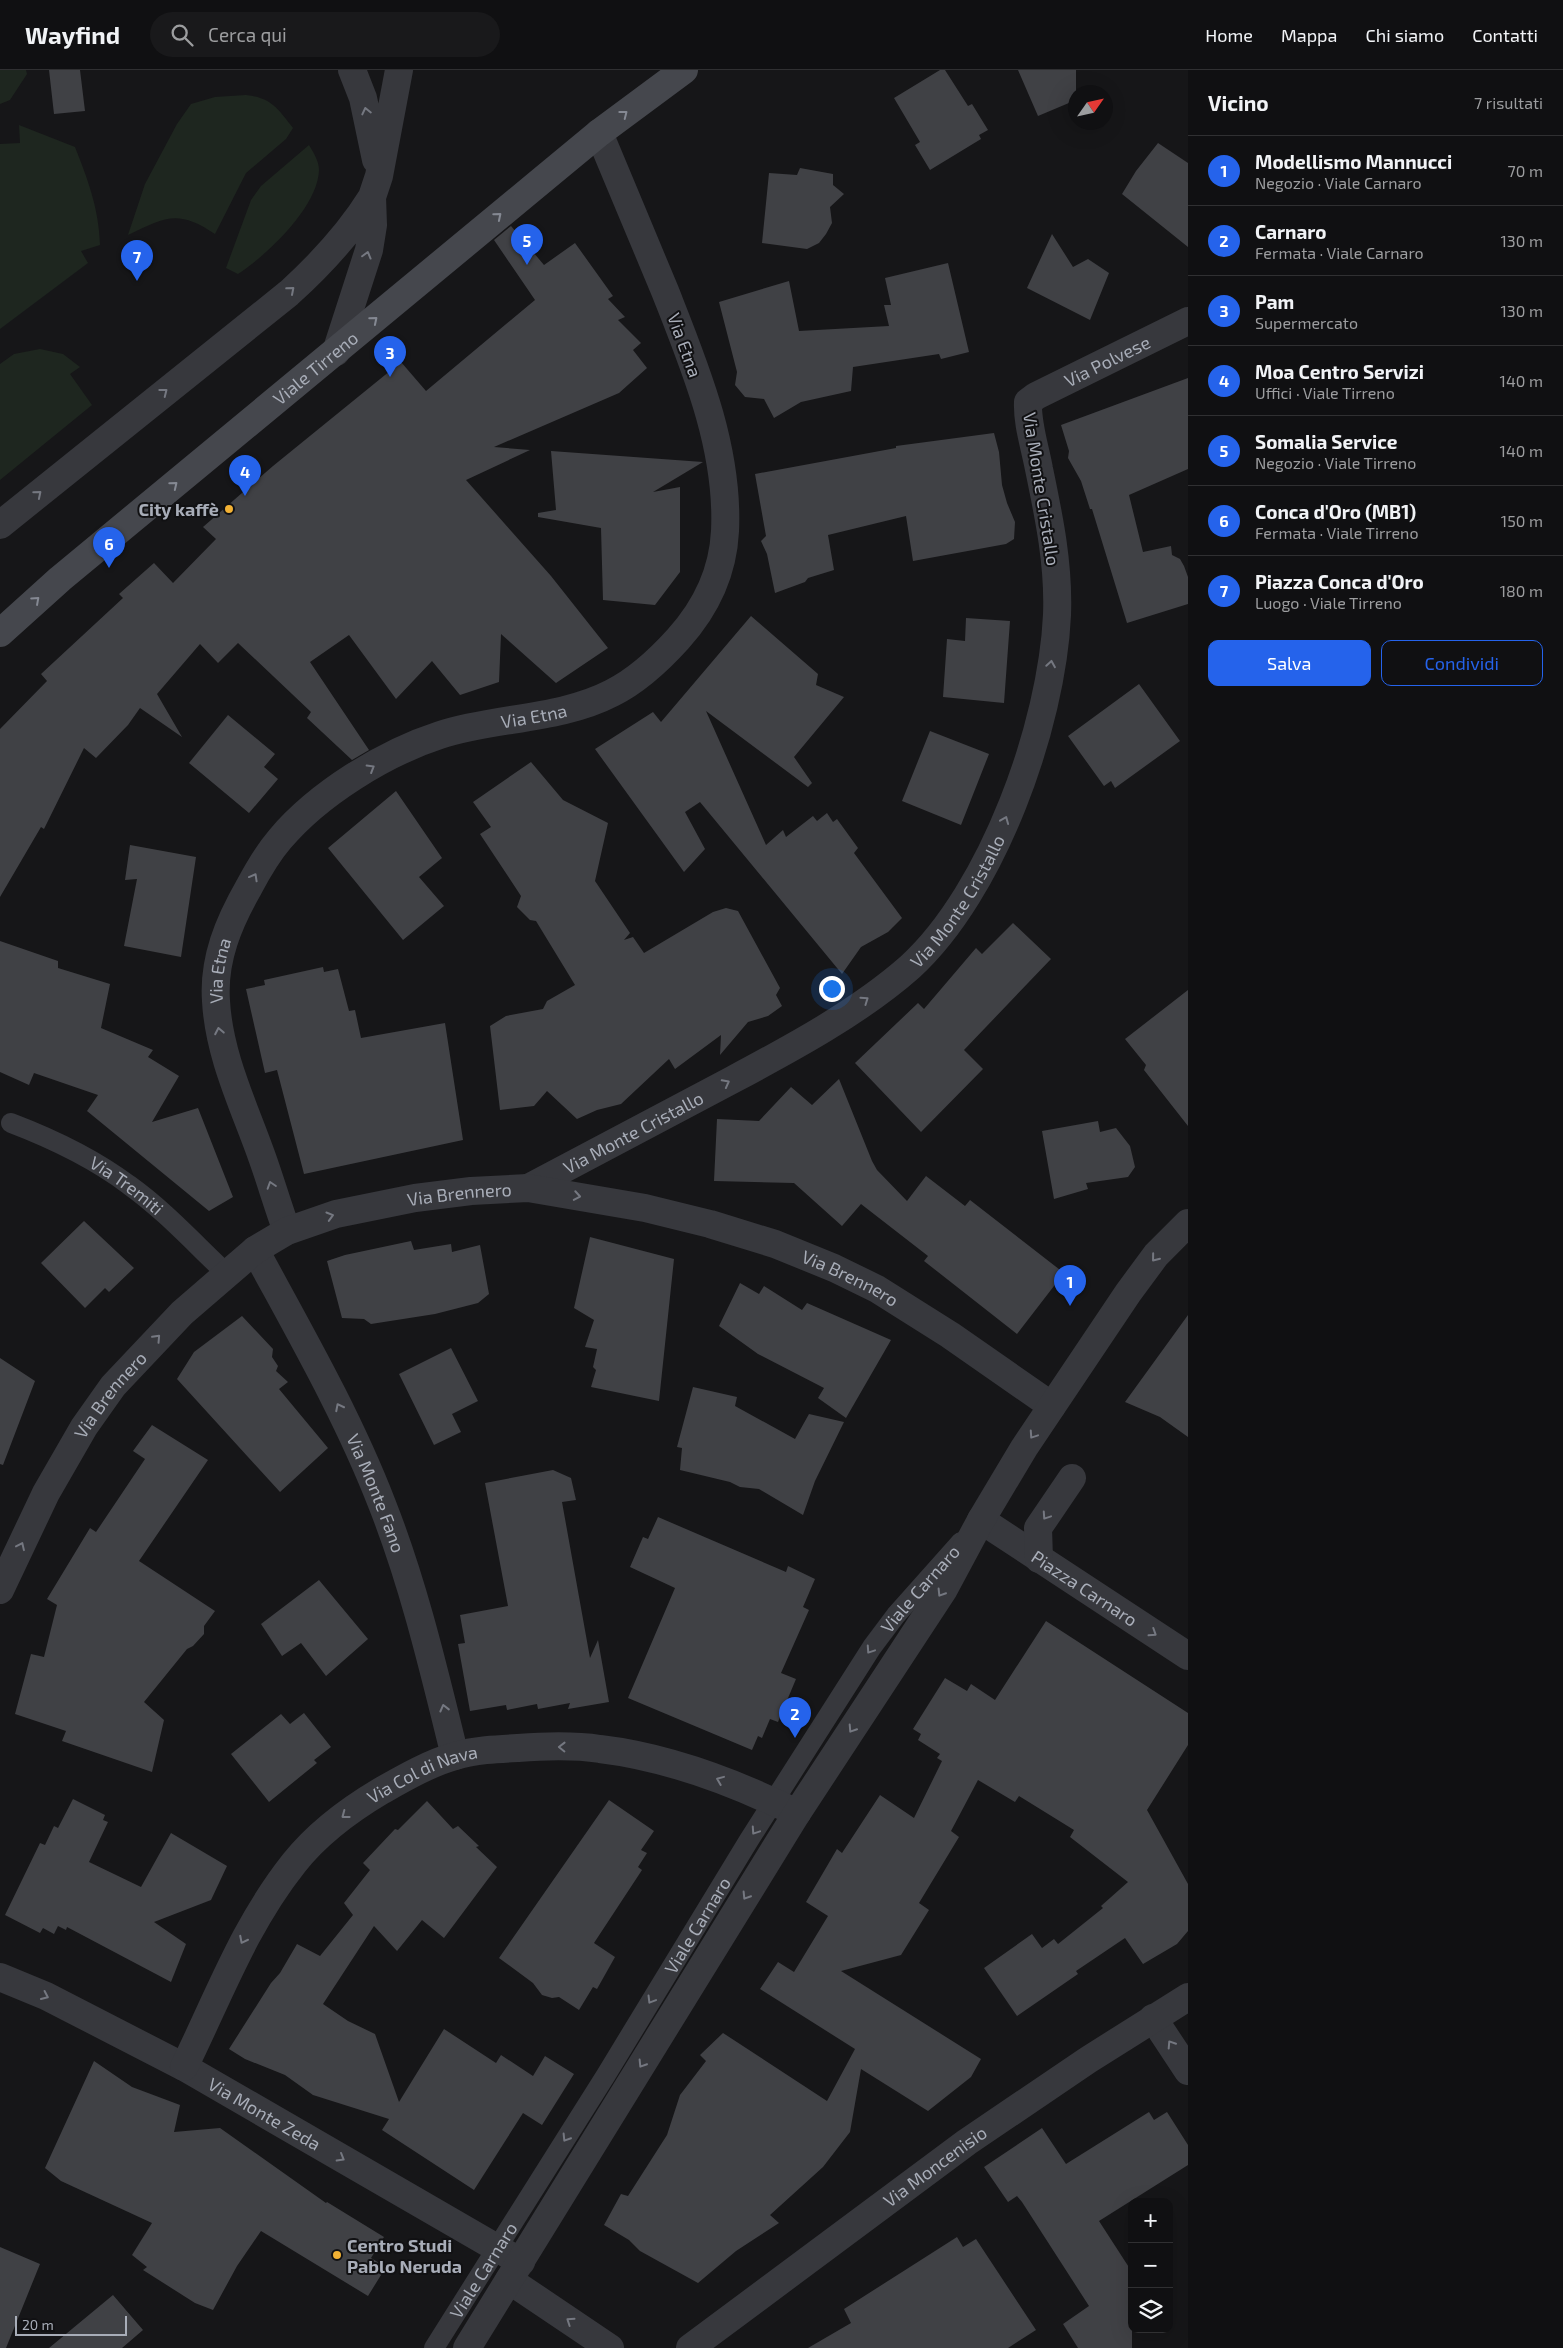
<!DOCTYPE html>
<html lang="it">
<head>
<meta charset="utf-8">
<style>
  :root { --surface:#101012; --page:#19191b; --text:#f1f3f6; --muted:#9c9d9f; --line:#303032; --accent:#2563eb }
  body { margin:0; font-family:"Exo 2",sans-serif; background:var(--page); color:var(--text) }
  .controls { position:absolute; right:15px; bottom:15px; display:grid; overflow:hidden; border-radius:10px; box-shadow:0 5px 20px #0002 }
  .controls button { width:45px; height:45px; display:grid; place-items:center; padding:0; border:0; border-bottom:1px solid var(--line); background:var(--surface); color:var(--text); font:25px sans-serif }
  .compass { position:absolute; left:1068px; top:15px; width:45px; height:45px; border-radius:50%; background:var(--surface); box-shadow:0 5px 20px #0002; rotate:56deg }
  .scale { position:absolute; left:15px; bottom:12px; width:112px; box-sizing:border-box; padding-left:5px; border:2px solid #a8adb8; border-top:0; font-size:14px; line-height:18px; white-space:nowrap; color:#a8adb8; -webkit-text-stroke:4px #111113; paint-order:stroke }
  .you { position:absolute; left:831px; top:918px; width:18px; height:18px; margin:-12px; border:4px solid #fff; border-radius:50%; background:#1a73e8; box-shadow:0 0 0 8px #1a73e833 }
  .badge { display:grid; place-items:center; width:32px; height:32px; border-radius:50%; background:var(--accent); color:#fff; font-size:16px; font-weight:700 }
  .pin { position:absolute; translate:-50% -41px; filter:drop-shadow(0 1px 2px #0008) }
  .pin::after { content:''; position:absolute; top:26px; width:18px; height:15px; background:inherit; clip-path:polygon(0 0,100% 0,50% 100%) }
  .list { margin:0; padding:0; list-style:none }
  h2 { display:flex; justify-content:space-between; align-items:center; height:65px; margin:0; padding:0 20px; font-size:21px }
  h2 small { font-size:16px; font-weight:400; color:var(--muted) }
  .list li { display:grid; grid-template-columns:32px 1fr auto; gap:15px; align-items:center; box-sizing:border-box; height:70px; padding:0 20px; border-top:1px solid var(--line) }
  .list b { display:block; font-size:19px; white-space:nowrap }
  .list p { margin:0; font-size:16px; white-space:nowrap; color:var(--muted) }
  .list em { font-size:16px; font-style:normal; color:var(--muted) }
  .actions { display:flex; gap:10px; padding:15px 20px }
  .actions a { flex:1; padding:11px 0; border:1px solid var(--accent); border-radius:10px; text-align:center; font-size:18px; color:var(--accent) }
  .actions .main { background:var(--accent); color:#fff }
  .icon { flex:none; width:28px; height:28px; fill:none; stroke:currentColor; stroke-width:2; stroke-linecap:round; stroke-linejoin:round }
  .map { position:relative; flex:none; width:1188px; height:2278px; overflow:hidden }
  header { display:flex; align-items:center; gap:30px; box-sizing:border-box; height:70px; padding:0 25px; background:var(--surface); border-bottom:1px solid var(--line) }
  header strong { font-size:24px }
  nav { display:flex; gap:28px; margin-inline-start:auto; font-size:18px }
  .search { width:350px; height:45px; background:var(--page); display:flex; align-items:center; gap:12px; box-sizing:border-box; padding:0 18px; border-radius:28px; color:var(--muted); font-size:19px }
  main { display:flex }
  aside { flex:1; background:var(--surface) }
  .map>svg:first-child { display:block }
</style>
</head>
<body>
<header>
<strong>Wayfind</strong>
<div class="search"><svg class="icon" aria-label="search" viewBox="0 0 24 24"><circle cx="10" cy="10" r="6"/><path d="M15 15l6 6"/></svg>Cerca qui</div>
<nav><a>Home</a><a>Mappa</a><a>Chi siamo</a><a>Contatti</a></nav>
</header>
<main>
<div class="map">
<svg width="1188" height="2278" viewBox="0 0 1188 2278">
  <rect width="100%" height="100%" fill="#161618"/>
  <path fill="#1e261f" d="M0,0H26L27,4L10,30L0,34Z
    M246,25C272,28 278,39 293,58L286,69L246,103L215,164C178,139 165,147 128,165L145,114L177,54L191,34L215,27Z
    M19,55L75,77C88,110 99,139 100,175L81,181L88,193L0,259V74L20,73Z
    M309,75C313,82 319,91 319,100C318,137 267,185 238,204L226,198L251,130L261,116Z
    M40,279L63,284L80,297L70,304L92,335L0,410V294L14,284Z"/>
  <path fill="#404145" d="M49,0H80L85,41L54,44Z
    M940,0H945L968,36L972,34L988,60L979,65L981,69L930,100L915,75L920,72L894,28Z
    M1018,0H1076V30L1038,46Z
    M1158,73L1188,93V177L1122,124L1136,101Z
    M800,98L833,104V115L844,124L830,137L832,153L826,164L819,173L807,179L762,173L769,103L797,105Z
    M511,156L544,195L575,173L613,226L608,229L625,247L618,250L641,273L633,280L647,298L619,323L494,377L530,380L466,410L551,506L608,578L556,613L501,564L499,612L460,625L432,591L396,629L349,565L310,592L369,680L352,690L307,648L311,642L238,573L218,593L200,574L157,624L182,667L140,638L128,655L96,688L84,678L44,759L41,757L0,827V659L47,611L41,604L123,528L119,524L154,493L173,513L216,469L203,457L273,396L401,292L426,321L535,230L494,170Z
    M1052,164L1073,197L1088,189L1109,203L1090,250L1027,218Z
    M948,193L969,282L941,289L939,284L853,297L851,321L801,332L774,348L764,329L745,327L735,315L737,302L719,232L789,211L799,261L889,256L884,235H891L885,208Z
    M1188,308V399L1129,425L1143,482L1171,476L1172,485L1180,489L1184,496L1188,507V534L1127,553L1092,439H1090L1081,411L1068,388L1069,381L1061,355Z
    M994,363L999,382L1002,415L1007,433L1015,452L1014,469L1006,474L913,491L906,446L828,465L834,500L808,508L805,512L775,523L767,484L761,471L766,466L755,404L896,378V376Z
    M551,381L703,392L653,422L680,417V502L655,535L603,530L601,458L538,447V443L556,440Z
    M751,546L818,604L816,615L844,627L794,687L812,713L808,717L706,641L766,775L783,760L786,767L813,746L817,751L827,743L833,752L837,749L858,778L854,783L902,848L888,862L861,877L842,904L700,732L685,742L705,779L684,802L595,679L653,642L661,652Z
    M966,548L1010,551L1004,633L943,627L947,569L965,571Z
    M1139,614L1180,671L1115,718L1111,711L1104,716L1068,666Z
    M228,645L275,684L264,697L278,709L249,743L189,693Z
    M930,661L989,684L961,755L902,731Z
    M531,692L563,730L608,753L595,811L630,863L624,870L633,867L644,883L713,842L726,838L738,841L780,918L776,925L782,936L768,946L748,952L720,985L721,965L675,999L669,989L621,1034L597,1040L577,1049L547,1021L534,1036L500,1040L490,956L506,946L543,939L547,931L575,915L536,851L530,850L517,837L521,826L480,764L491,757L473,732Z
    M396,721L442,788L419,807L444,836L403,870L328,778Z
    M130,775L196,787L181,887L124,876L137,809L125,810Z
    M1013,853L1051,889L964,980L983,999L921,1062L855,993L918,933L924,939L976,878L982,884Z
    M0,871L58,891V898L110,914L101,958L153,980L148,987L179,1006L152,1052L198,1038L233,1127L209,1141L87,1041L98,1025L34,1003L29,1015L0,1002Z
    M323,897L324,902L338,899L349,941L355,940L361,968L445,953L463,1070L304,1104L277,1000L265,1003L246,919L265,915L264,910Z
    M1188,920V1056L1144,1000L1146,995L1125,969Z
    M839,1009L872,1091L877,1100L907,1131L926,1106L965,1136L970,1130L1064,1203L1017,1264L924,1191L928,1186L861,1134L842,1156L794,1113L714,1111L717,1049L759,1051L791,1017L812,1035Z
    M1098,1051L1100,1062L1116,1058L1130,1076L1135,1097L1128,1107L1086,1113L1088,1119L1054,1129L1042,1061Z
    M84,1151L134,1198L109,1222L105,1218L85,1238L41,1193Z
    M590,1167L674,1189L659,1331L591,1317L596,1300L593,1297L597,1279L585,1277L594,1250L574,1238Z
    M411,1171L414,1180L451,1174L452,1182L480,1175L489,1224L478,1233L435,1244L371,1254L364,1249L342,1248L327,1191L345,1185Z
    M740,1213L759,1224L764,1216L802,1240L807,1233L891,1270L846,1348L818,1328L824,1318L758,1284L719,1256Z
    M1188,1245V1367L1160,1347L1125,1332Z
    M242,1246L273,1279L272,1287L278,1296L276,1301L288,1312L279,1319L328,1378L280,1422L177,1309L194,1282Z
    M451,1278L478,1331L452,1344L461,1362L434,1375L399,1304Z
    M0,1288L35,1311L3,1395L0,1394Z
    M693,1317L737,1327L735,1336L795,1369L809,1344L844,1352L815,1411L803,1445L759,1419L740,1417L730,1412L680,1400L682,1378L677,1377Z
    M152,1355L208,1390L139,1491L215,1541L204,1556V1564L193,1576L187,1579L144,1632L164,1650L152,1702L62,1671L66,1661L15,1644L31,1584L44,1587L57,1535L47,1529L90,1458L96,1462L145,1389L133,1381Z
    M553,1400L571,1408L576,1430L562,1432L590,1588L598,1570L609,1632L568,1639L570,1633L538,1639L537,1634L507,1640L506,1635L470,1641L458,1574L465,1573L460,1545L508,1536L485,1413Z
    M658,1447L786,1502L788,1496L815,1509L803,1537L809,1540L781,1603L796,1609L778,1652L770,1649L762,1668L758,1666L752,1680L628,1628L675,1518L630,1497L643,1467L648,1469Z
    M319,1510L368,1569L326,1606L301,1573L282,1586L261,1554Z
    M1046,1551L1188,1643V1675L1147,1740L1188,1814V1861L1177,1874L1143,1894L1125,1868L1076,1901L1078,1904L1017,1946L984,1898L1032,1864L1042,1878L1054,1869L1058,1874L1103,1838L1101,1836L1128,1812L1070,1767L1074,1760L1019,1726L1015,1732L978,1710L951,1761L959,1767L919,1833L929,1840L901,1885L841,1901L981,1989L971,2007L928,2041L861,1999L850,2062L823,2097L770,2145L779,2153L736,2181L698,2213L640,2181L629,2170L604,2155L621,2124L628,2126L667,2065L680,2025L706,1991L700,1985L723,1963L827,2031L855,1979L760,1919L778,1892L794,1902L828,1846L806,1832L837,1779L842,1783L880,1725L914,1748L942,1691L937,1688L940,1684L918,1670L921,1664L913,1659L945,1608L967,1621L971,1614L995,1630Z
    M304,1643L331,1677L314,1690L317,1693L269,1732L231,1684L281,1644L290,1654Z
    M73,1729L105,1745L103,1750L108,1752L89,1792L141,1817L171,1763L227,1796L211,1830L154,1852L186,1874L171,1912L67,1857L66,1860L58,1856L54,1864L43,1858L40,1863L5,1845L40,1773L45,1775L54,1756L58,1758Z
    M609,1730L654,1761L641,1780L647,1783L638,1797L642,1800L594,1873L615,1887L597,1919L593,1917L579,1940L559,1927L552,1928L542,1925L533,1913L499,1888Z
    M427,1731L453,1759L458,1756L479,1776L476,1777L497,1797L444,1868L422,1850L397,1881L374,1856L323,1934L348,1951L375,1964L399,2032L444,1959L496,1993L501,1985L533,2006L545,1986L574,2004L542,2055L523,2043L474,2120L382,2060L389,2049L313,2025L285,2005L245,1989L229,1979L271,1913L280,1903L297,1874L320,1886L353,1845L344,1833L370,1800L363,1793L395,1759L398,1760Z
    M94,1991L132,2017L180,2035L174,2062L220,2058L326,2133L327,2132L384,2167L371,2188L386,2197L368,2226L261,2161L237,2196L213,2240L195,2233L143,2200L147,2197L132,2185L152,2153L61,2111L45,2098Z
    M1149,2042L1154,2050L1167,2042L1188,2075V2095L1099,2151L1132,2202V2278H1078L1063,2254L1089,2236L1022,2132L1017,2126L1008,2132L984,2097L1042,2058L1066,2094Z
    M957,2167L963,2177L976,2169L1036,2260L1008,2278H808L851,2253L844,2239Z
    M0,2177L40,2194L6,2278H0Z
    M113,2225L143,2260L122,2278H49Z"/>
  <g fill="none" stroke-linecap="round" stroke-linejoin="round">
    <g stroke="#37383d" stroke-width="20">
      <path id="s1" d="M11,1053C53,1069 93,1088 129,1115C164,1140 194,1173 226,1203"/>
      <path id="s2" d="M434,2278L606,2005L749,1770L872,1577L896,1545L961,1472"/>
    </g>
    <g stroke="#37383d" stroke-width="28">
      <path id="s3" d="M528,1118C596,1082 664,1046 732,1010C792,978 859,942 910,897C993,821 1052,655 1057,545C1059,495 1049,447 1039,399C1035,377 1027,354 1028,332L1036,326L1188,251"/>
      <path id="s4" d="M287,1161C278,1137 271,1112 262,1087C244,1036 219,986 216,931C213,889 229,852 249,817C258,800 268,783 280,769C318,724 384,683 440,665C495,647 560,650 612,623C638,610 659,590 678,569C706,538 723,503 725,461C729,378 695,297 665,221C643,168 621,116 599,63"/>
      <path id="s5" d="M255,1180C300,1263 348,1346 382,1434C414,1515 434,1601 455,1686"/>
      <path id="s6" d="M981,1450L1188,1586"/>
      <path d="M1039,1489L1038,1458L1072,1408"/>
      <path id="s7" d="M0,1520L46,1423L84,1357L113,1316L182,1243L255,1180L287,1161L336,1144L415,1128L471,1121L528,1118L645,1138L710,1154L775,1174L834,1198L877,1219L950,1265L1052,1336"/>
      <path id="s8" d="M0,1907L46,1926L184,1997L521,2192"/>
      <path d="M1153,1948L1188,2001"/>
      <path id="s9" d="M184,1997C219,1926 244,1856 294,1793C317,1764 349,1740 381,1721C404,1708 430,1693 455,1686C475,1680 497,1679 518,1678C545,1676 573,1675 600,1679C668,1687 736,1713 797,1743"/>
      <path d="M509,2210L610,2278"/>
      <path id="s10" d="M690,2278L967,2072L1088,1990L1188,1927"/>
    </g>
    <path stroke="#37383d" stroke-width="28" d="M352,0L363,28L376,90
      M336,282L369,180L373,155L372,127L379,106L399,0
      M0,455L289,223C321,194 349,164 372,127
      M467,2278L797,1743L944,1519L981,1450L1024,1378L1128,1223L1156,1185L1188,1153"/>
    <path stroke="#45474d" stroke-width="28" id="s11" d="M0,563L60,509L541,111L599,63L684,0"/>
  </g>
  <defs><path id="oneway-chevron" d="M-2-3.5L2.5 0L-2 3.5" fill="none" stroke-width="1.6" stroke-linecap="round" stroke-linejoin="round" transform="scale(1.25)"/></defs>
  <g stroke="#757881">
    <use href="#oneway-chevron" transform="translate(366 41) rotate(-103)"/>
    <use href="#oneway-chevron" transform="translate(367 185) rotate(-75)"/>
    <use href="#oneway-chevron" transform="translate(291 220) rotate(-41)"/>
    <use href="#oneway-chevron" transform="translate(164 322) rotate(-38)"/>
    <use href="#oneway-chevron" transform="translate(38 424) rotate(-40)"/>
    <use href="#oneway-chevron" transform="translate(1051 594) rotate(-81)"/>
    <use href="#oneway-chevron" transform="translate(371 698) rotate(-31)"/>
    <use href="#oneway-chevron" transform="translate(1005 750) rotate(-68)"/>
    <use href="#oneway-chevron" transform="translate(254 807) rotate(-61)"/>
    <use href="#oneway-chevron" transform="translate(865 930) rotate(-35)"/>
    <use href="#oneway-chevron" transform="translate(219 961) rotate(-101)"/>
    <use href="#oneway-chevron" transform="translate(726 1013) rotate(-28)"/>
    <use href="#oneway-chevron" transform="translate(271 1115) rotate(-108)"/>
    <use href="#oneway-chevron" transform="translate(577 1126) rotate(10)"/>
    <use href="#oneway-chevron" transform="translate(330 1146) rotate(-16)"/>
    <use href="#oneway-chevron" transform="translate(1155 1188) rotate(129)"/>
    <use href="#oneway-chevron" transform="translate(157 1268) rotate(-47)"/>
    <use href="#oneway-chevron" transform="translate(339 1337) rotate(-117)"/>
    <use href="#oneway-chevron" transform="translate(1033 1365) rotate(124)"/>
    <use href="#oneway-chevron" transform="translate(1046 1446) rotate(124)"/>
    <use href="#oneway-chevron" transform="translate(21 1476) rotate(-65)"/>
    <use href="#oneway-chevron" transform="translate(941 1523) rotate(122)"/>
    <use href="#oneway-chevron" transform="translate(1153 1563) rotate(33)"/>
    <use href="#oneway-chevron" transform="translate(870 1580) rotate(124)"/>
    <use href="#oneway-chevron" transform="translate(444 1638) rotate(-104)"/>
    <use href="#oneway-chevron" transform="translate(852 1659) rotate(123)"/>
    <use href="#oneway-chevron" transform="translate(562 1677) rotate(-179)"/>
    <use href="#oneway-chevron" transform="translate(720 1710) rotate(-158)"/>
    <use href="#oneway-chevron" transform="translate(345 1745) rotate(143)"/>
    <use href="#oneway-chevron" transform="translate(755 1761) rotate(124)"/>
    <use href="#oneway-chevron" transform="translate(746 1826) rotate(122)"/>
    <use href="#oneway-chevron" transform="translate(243 1870) rotate(117)"/>
    <use href="#oneway-chevron" transform="translate(45 1926) rotate(25)"/>
    <use href="#oneway-chevron" transform="translate(651 1930) rotate(121)"/>
    <use href="#oneway-chevron" transform="translate(1171 1974) rotate(-123)"/>
    <use href="#oneway-chevron" transform="translate(642 1994) rotate(122)"/>
    <use href="#oneway-chevron" transform="translate(566 2068) rotate(122)"/>
    <use href="#oneway-chevron" transform="translate(341 2088) rotate(30)"/>
    <use href="#oneway-chevron" transform="translate(570 2251) rotate(-146)"/>
  </g>
  <g stroke="#858993">
    <use href="#oneway-chevron" transform="translate(624 44) rotate(-38)"/>
    <use href="#oneway-chevron" transform="translate(498 146) rotate(-40)"/>
    <use href="#oneway-chevron" transform="translate(374 250) rotate(-40)"/>
    <use href="#oneway-chevron" transform="translate(174 415) rotate(-39)"/>
    <use href="#oneway-chevron" transform="translate(36 530) rotate(-42)"/>
  </g>
  <g fill="#f2b134" stroke="#111113" stroke-width="2">
    <circle cx="229" cy="439" r="5"/>
    <circle cx="337" cy="2185" r="5"/>
  </g>
  <g text-anchor="middle" dominant-baseline="central" stroke-width="4" stroke-linejoin="round" paint-order="stroke">
    <g font-size="18" fill="#a8adb8" stroke="#111113">
      <text transform="translate(685 275) rotate(70)">Via Etna</text>
      <text stroke="none"><textPath href="#s3" startOffset="1136">Via Polvese</textPath></text>
      <text stroke="none"><textPath href="#s11" startOffset="412">Viale Tirreno</textPath></text>
      <text transform="translate(1042 419) rotate(81)">Via Monte Cristallo</text>
      <text stroke="none"><textPath href="#s4" startOffset="708">Via Etna</textPath></text>
      <text stroke="none"><textPath href="#s3" startOffset="524">Via Monte Cristallo</textPath></text>
      <text stroke="none"><textPath href="#s4" startOffset="272">Via Etna</textPath></text>
      <text stroke="none"><textPath href="#s3" startOffset="119">Via Monte Cristallo</textPath></text>
      <text stroke="none"><textPath href="#s1" startOffset="132">Via Tremiti</textPath></text>
      <text stroke="none"><textPath href="#s7" startOffset="645">Via Brennero</textPath></text>
      <text stroke="none"><textPath href="#s7" startOffset="1050">Via Brennero</textPath></text>
      <text stroke="none"><textPath href="#s7" startOffset="225">Via Brennero</textPath></text>
      <text stroke="none"><textPath href="#s5" startOffset="272">Via Monte Fano</textPath></text>
      <text stroke="none"><textPath href="#s6" startOffset="124">Piazza Carnaro</textPath></text>
      <text stroke="none"><textPath href="#s2" startOffset="902">Viale Carnaro</textPath></text>
      <text stroke="none"><textPath href="#s9" startOffset="391">Via Col di Nava</textPath></text>
      <text stroke="none"><textPath href="#s2" startOffset="498">Viale Carnaro</textPath></text>
      <text stroke="none"><textPath href="#s8" startOffset="298">Via Monte Zeda</textPath></text>
      <text stroke="none"><textPath href="#s10" startOffset="305">Via Moncenisio</textPath></text>
      <text stroke="none"><textPath href="#s2" startOffset="92">Viale Carnaro</textPath></text>
    </g>
    <g font-size="18" font-weight="bold" fill="#a8adb8" stroke="#111113" text-anchor="end">
      <text x="219" y="439">City kaffè</text>
      <text x="347" y="2175" text-anchor="start">Centro Studi<tspan x="347" dy="21">Pablo Neruda</tspan></text>
    </g>
  </g>
</svg>
<div class="controls">
<button>+</button>
<button>−</button>
<button><svg class="icon" aria-label="layers" viewBox="0 0 24 24"><path d="M12 4l9 5-9 5-9-5zM3 14l9 5 9-5"/></svg></button>
</div>
<svg class="compass" viewBox="-18 -18 36 36"><path d="M0-13l5 13h-10z" fill="#e53935"/><path d="M0 13l5-13h-10z" fill="#9c9d9f"/></svg>
<div class="scale">20 m</div>
<div class="you"></div>
<div class="pin badge" style="left:1070px;top:1236px">1</div>
<div class="pin badge" style="left:795px;top:1668px">2</div>
<div class="pin badge" style="left:390px;top:307px">3</div>
<div class="pin badge" style="left:245px;top:426px">4</div>
<div class="pin badge" style="left:527px;top:195px">5</div>
<div class="pin badge" style="left:109px;top:498px">6</div>
<div class="pin badge" style="left:137px;top:211px">7</div>
</div>
<aside>
<h2>Vicino<small>7 risultati</small></h2>
<ul class="list">
<li><span class="badge">1</span><div><b>Modellismo Mannucci</b><p>Negozio · Viale Carnaro</p></div><em>70 m</em></li>
<li><span class="badge">2</span><div><b>Carnaro</b><p>Fermata · Viale Carnaro</p></div><em>130 m</em></li>
<li><span class="badge">3</span><div><b>Pam</b><p>Supermercato</p></div><em>130 m</em></li>
<li><span class="badge">4</span><div><b>Moa Centro Servizi</b><p>Uffici · Viale Tirreno</p></div><em>140 m</em></li>
<li><span class="badge">5</span><div><b>Somalia Service</b><p>Negozio · Viale Tirreno</p></div><em>140 m</em></li>
<li><span class="badge">6</span><div><b>Conca d'Oro (MB1)</b><p>Fermata · Viale Tirreno</p></div><em>150 m</em></li>
<li><span class="badge">7</span><div><b>Piazza Conca d'Oro</b><p>Luogo · Viale Tirreno</p></div><em>180 m</em></li>
</ul>
<div class="actions"><a class="main">Salva</a><a>Condividi</a></div>
</aside>
</main>
</body>
</html>
